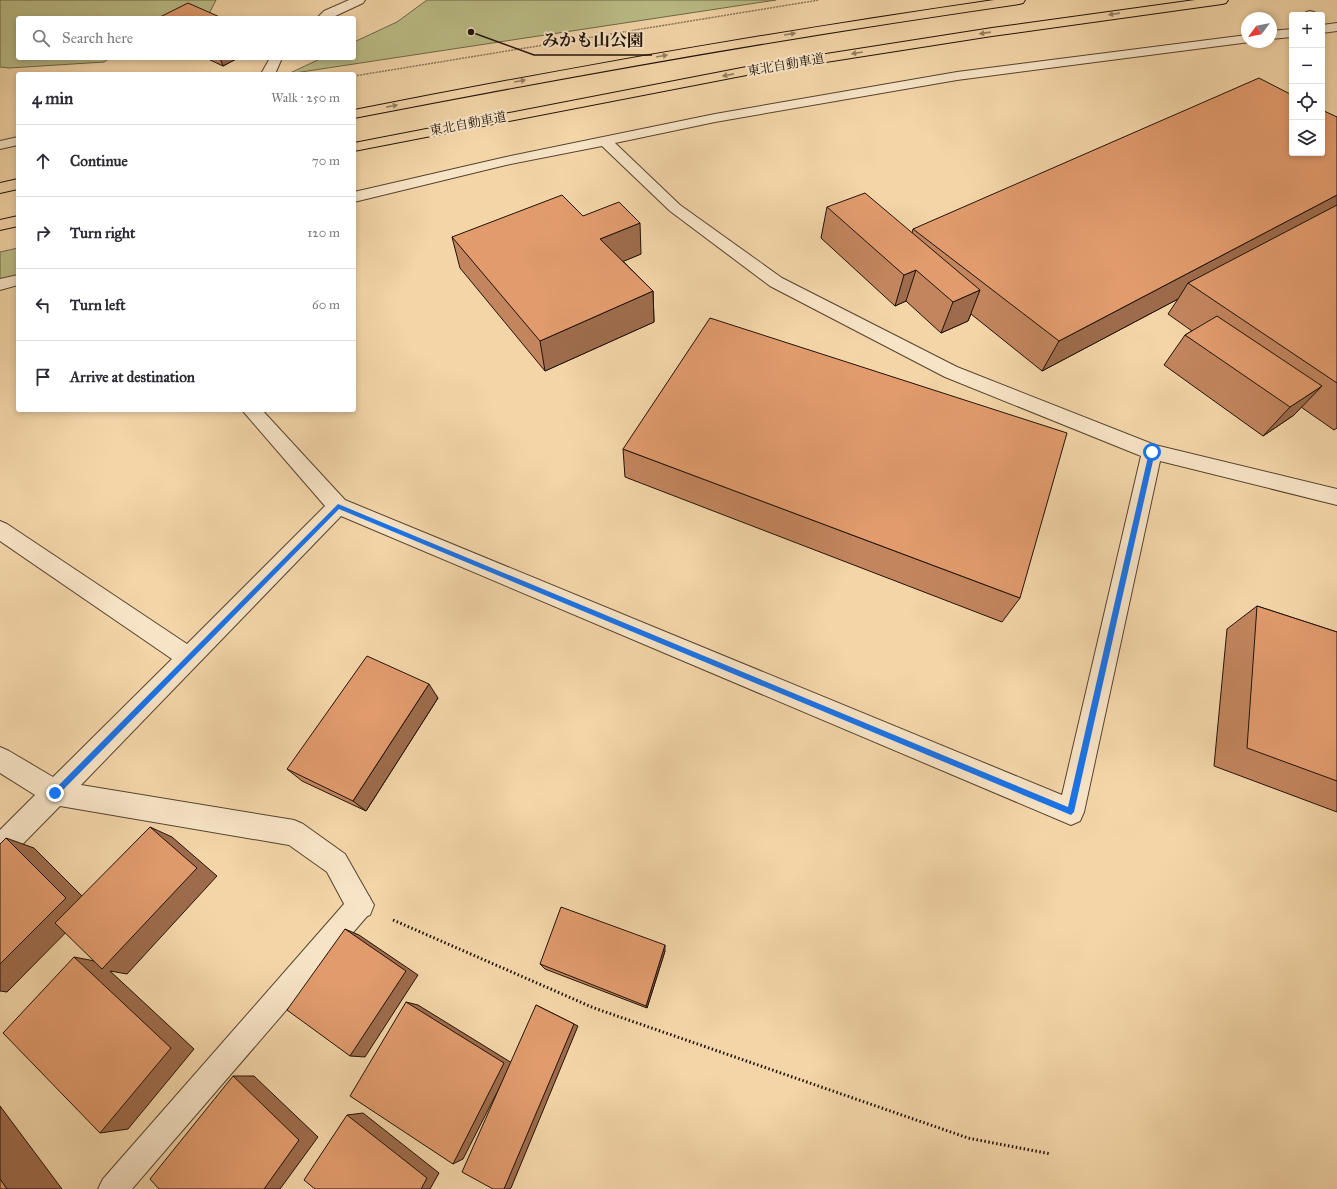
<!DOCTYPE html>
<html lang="en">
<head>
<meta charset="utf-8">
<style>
  :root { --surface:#fff; --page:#f7f7f7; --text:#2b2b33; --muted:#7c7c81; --line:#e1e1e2 }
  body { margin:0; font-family:"IM FELL Great Primer","Noto Serif JP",serif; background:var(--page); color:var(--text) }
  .controls { position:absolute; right:12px; top:12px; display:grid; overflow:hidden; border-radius:4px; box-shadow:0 2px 6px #0003 }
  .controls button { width:36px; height:36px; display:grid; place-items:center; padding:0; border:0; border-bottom:1px solid var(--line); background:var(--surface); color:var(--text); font:20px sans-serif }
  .compass { position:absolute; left:1241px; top:12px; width:36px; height:36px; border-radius:50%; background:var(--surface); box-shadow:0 2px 6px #0003; rotate:238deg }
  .stop { position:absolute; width:12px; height:12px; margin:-9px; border:3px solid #1a73e8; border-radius:50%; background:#fff }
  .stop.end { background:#1a73e8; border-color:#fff; box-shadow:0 1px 4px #0008 }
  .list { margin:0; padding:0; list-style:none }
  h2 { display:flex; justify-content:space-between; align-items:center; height:52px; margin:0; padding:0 16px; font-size:17px }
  h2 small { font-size:13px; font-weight:400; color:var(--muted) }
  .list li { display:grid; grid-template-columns:26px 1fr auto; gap:12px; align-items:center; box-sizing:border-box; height:72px; padding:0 16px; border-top:1px solid var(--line) }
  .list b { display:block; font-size:15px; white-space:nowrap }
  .list em { font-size:13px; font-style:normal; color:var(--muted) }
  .icon { flex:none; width:22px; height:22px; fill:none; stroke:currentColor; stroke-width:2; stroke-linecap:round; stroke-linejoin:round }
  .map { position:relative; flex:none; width:1337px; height:1189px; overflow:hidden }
  .search { position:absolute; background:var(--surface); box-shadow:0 2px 6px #0003; left:16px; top:16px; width:340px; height:44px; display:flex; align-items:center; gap:10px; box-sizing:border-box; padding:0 14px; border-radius:4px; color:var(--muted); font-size:15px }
  .panel { position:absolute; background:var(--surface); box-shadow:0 2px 6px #0003; left:16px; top:72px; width:340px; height:340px; border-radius:4px }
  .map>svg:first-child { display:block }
</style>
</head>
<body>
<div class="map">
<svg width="1337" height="1189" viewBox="0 0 1337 1189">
  <rect width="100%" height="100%" fill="#f3d5a8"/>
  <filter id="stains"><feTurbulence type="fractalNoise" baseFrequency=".005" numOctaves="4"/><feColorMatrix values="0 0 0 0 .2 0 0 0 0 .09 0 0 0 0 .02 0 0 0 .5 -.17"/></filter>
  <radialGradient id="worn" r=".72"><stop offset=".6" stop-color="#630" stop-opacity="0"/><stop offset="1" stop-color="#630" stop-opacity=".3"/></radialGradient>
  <path fill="#bbbd87" stroke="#6e6847" d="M0,0H216L208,16L202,18H18V58H110L104,62L9,68L0,67Z
    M427,0H776L288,74L322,58H354V42L397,22Z
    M18,248V277L0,281V252Z"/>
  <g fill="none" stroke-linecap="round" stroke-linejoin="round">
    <g stroke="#56432f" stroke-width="2">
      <path id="service" d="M1310,11L1314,12L1317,15H1305L1306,12Z
        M18,137V145L0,149V141Z
        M360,893L369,896L372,905L369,914L132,1189H98L103,1179L351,896Z"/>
    </g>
    <g stroke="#56432f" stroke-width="2">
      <path id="minor" d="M349,0H365L363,3L331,18H317L324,11Z
        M1337,23V31L1322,33V25Z
        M1292,29V37L1271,39V31Z
        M1247,35V42H1250L957,80L715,122L615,143L680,205L782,278L957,367L1155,445L1337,489V505L1160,461L1084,812L1080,821L1071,825L341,516L81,785L294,820L303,824L345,854L374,905L370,915L360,919L350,915L327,872L289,845L60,806L9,858L0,862V830L35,795L0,773V747L9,751L53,777L172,659L0,541V521L7,524L187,644L325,506L242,410H262L345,500L1062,795L1141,456L945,377L770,286L670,211L602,146L506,165L354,202V192L506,157L715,114L957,72Z
        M270,58H282L275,74H261Z
        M18,275V285L0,290V279Z"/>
    </g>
    <g stroke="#211207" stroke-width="2">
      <path id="motorway" d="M994,0H1025L1023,3L1019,4C796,36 575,75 354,118V110C566,68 780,31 994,0Z
        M1195,0H1228L1226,3L1222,4L992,36L762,72L354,151V143L762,64L992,28Z
        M18,179V189L0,193V183Z
        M18,216V226L0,230V220Z"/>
    </g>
    <path stroke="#211207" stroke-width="1.5" stroke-dasharray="0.5 1" stroke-linecap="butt" d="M354,76L819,0"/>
    <path stroke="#211207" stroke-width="3" stroke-dasharray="1.5 2.5" stroke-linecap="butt" d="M393,920L594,1008L968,1138L1051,1154"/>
    <use href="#service" fill="#f7e4c6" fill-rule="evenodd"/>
    <use href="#minor" fill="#f7e4c6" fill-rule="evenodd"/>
    <use href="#motorway" fill="#f3d5a8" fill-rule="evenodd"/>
  </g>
  <path fill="#c2855e" stroke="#211207" d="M206,58H238L223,66Z
    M1337,117V428L1334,430L1301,407L1294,415L1263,436L1164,365L1185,335L1192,331L1168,314L1178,299L1042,371L971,314L968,321L941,333L906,301L895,306L821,238L827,207L912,233L913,229Z
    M583,216L641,254L623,261L653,291L654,322L545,371L460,268L452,237Z
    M623,449L1020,598L1002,622L625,477Z
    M1257,606L1337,632V812L1214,766L1227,629Z
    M438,698L366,811L302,781L287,769Z
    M665,951L647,1008L545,969L540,964Z"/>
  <path fill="#9e6c4c" stroke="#211207" d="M220,58H238L223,66Z
    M1337,195V214L1188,283L1178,299L1042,371L1059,341Z
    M640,223L641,254L603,270L600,239Z
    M916,270L906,301L895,306L904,275Z
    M980,290L968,321L941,333L953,302Z
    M653,291L654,322L545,371L540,341Z
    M1322,386L1294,415L1263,436L1290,407Z
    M429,684L438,698L366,811L353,801Z
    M150,827L172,837L217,876L127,974L110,971L194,1049L128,1129L100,1133L74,957L100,962Z
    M6,838L34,848L92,906L7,992L0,991V964Z
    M345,929L359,935L418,975L365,1057L350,1056Z
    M665,945V951L647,1008L646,1006Z
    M406,1002L418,1005L512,1063L463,1159L453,1164Z
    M536,1005L578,1026L511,1188L509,1189H504Z
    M233,1076H254L318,1137L280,1189H264Z
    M0,1106L62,1189H7L0,1179Z
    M363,1113L439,1173L430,1189H421L347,1115Z"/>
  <path fill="#e19b6d" stroke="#211207" d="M188,3L222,18H158Z
    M1259,78L1292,95V153H1322V110L1337,117V195L1059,341L913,229Z
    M865,193L980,290L953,302L916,270L904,275L827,207Z
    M562,195L583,216L619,202L640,223L600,239L653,291L540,341L452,237Z
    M1337,205V383L1188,283Z
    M1217,316L1322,386L1290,407L1185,335Z
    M710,318L1067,433L1020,598L623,449Z
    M1257,606L1337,632V781L1247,748Z
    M367,656L429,684L353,801L287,769Z
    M150,827L197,868L102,969L55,923Z
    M6,838L66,898L0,964V844Z
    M561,907L665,945L646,1006L540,964Z
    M345,929L406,971L350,1056L287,1010Z
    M74,957L171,1048L100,1133L3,1033Z
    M406,1002L504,1063L453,1164L350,1096Z
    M536,1005L574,1024L504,1189H493L462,1172Z
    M233,1076L299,1140L264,1189H159L150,1179Z
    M347,1115L427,1178L421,1189H315L304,1180Z
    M0,1179L7,1189H0Z"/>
  <defs><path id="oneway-solid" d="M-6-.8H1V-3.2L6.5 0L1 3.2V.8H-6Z"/></defs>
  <g fill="#947d60">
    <use href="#oneway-solid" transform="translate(1114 14) rotate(172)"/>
    <use href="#oneway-solid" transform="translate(985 33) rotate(172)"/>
    <use href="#oneway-solid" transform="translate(790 34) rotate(-9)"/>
    <use href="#oneway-solid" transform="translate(857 53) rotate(171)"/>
    <use href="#oneway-solid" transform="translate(662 56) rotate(-10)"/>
    <use href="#oneway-solid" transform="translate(728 75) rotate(169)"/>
    <use href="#oneway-solid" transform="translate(520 81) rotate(-10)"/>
    <use href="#oneway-solid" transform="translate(392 106) rotate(-11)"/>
  </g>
  <path fill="#1a73e8" d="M1152,449L1155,452L1074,812L1071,815L339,509L58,795L55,796L51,793L338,504L1068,807L1149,452Z"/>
  <g text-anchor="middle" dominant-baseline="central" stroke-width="4" stroke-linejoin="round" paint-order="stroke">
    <g font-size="13" fill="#211207" stroke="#f7e4c6">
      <text transform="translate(786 65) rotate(-10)">東北自動車道</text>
      <text transform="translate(468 124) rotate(-11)">東北自動車道</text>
    </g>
  </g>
  <path fill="none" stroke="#211207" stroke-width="1.5" d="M471 32L534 55H652"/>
  <circle fill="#211207" stroke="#f7e4c6" stroke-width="1.5" cx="471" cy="32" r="4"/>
  <g font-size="17" text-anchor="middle" font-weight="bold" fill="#211207" stroke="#f7e4c6" stroke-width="4" stroke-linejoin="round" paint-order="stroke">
    <text x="593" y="46">みかも山公園</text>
  </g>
  <rect width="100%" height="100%" filter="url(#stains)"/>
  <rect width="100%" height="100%" fill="url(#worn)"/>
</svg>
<div class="controls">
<button>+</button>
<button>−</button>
<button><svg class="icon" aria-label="locate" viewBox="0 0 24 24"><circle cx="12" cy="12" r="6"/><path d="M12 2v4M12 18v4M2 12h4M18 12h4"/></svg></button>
<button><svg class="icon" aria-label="layers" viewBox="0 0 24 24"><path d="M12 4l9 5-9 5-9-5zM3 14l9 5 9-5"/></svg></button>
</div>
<svg class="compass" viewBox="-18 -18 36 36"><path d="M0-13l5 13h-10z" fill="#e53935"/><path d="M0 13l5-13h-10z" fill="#7c7c81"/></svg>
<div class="stop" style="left:1152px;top:452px"></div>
<div class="stop end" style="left:55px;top:793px"></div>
<div class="search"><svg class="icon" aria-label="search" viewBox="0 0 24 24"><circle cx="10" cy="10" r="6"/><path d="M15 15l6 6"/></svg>Search here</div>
<section class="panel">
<h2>4 min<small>Walk · 250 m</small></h2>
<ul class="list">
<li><svg class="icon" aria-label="ahead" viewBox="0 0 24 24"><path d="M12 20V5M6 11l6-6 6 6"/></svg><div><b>Continue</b></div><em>70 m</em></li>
<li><svg class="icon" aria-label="right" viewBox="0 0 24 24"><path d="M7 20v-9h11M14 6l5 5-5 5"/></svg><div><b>Turn right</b></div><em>120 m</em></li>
<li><svg class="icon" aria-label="left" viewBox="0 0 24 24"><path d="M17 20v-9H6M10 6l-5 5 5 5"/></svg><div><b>Turn left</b></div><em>60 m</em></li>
<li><svg class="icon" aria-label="arrive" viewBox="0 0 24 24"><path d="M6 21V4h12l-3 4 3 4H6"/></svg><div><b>Arrive at destination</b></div></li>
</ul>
</section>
</div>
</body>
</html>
